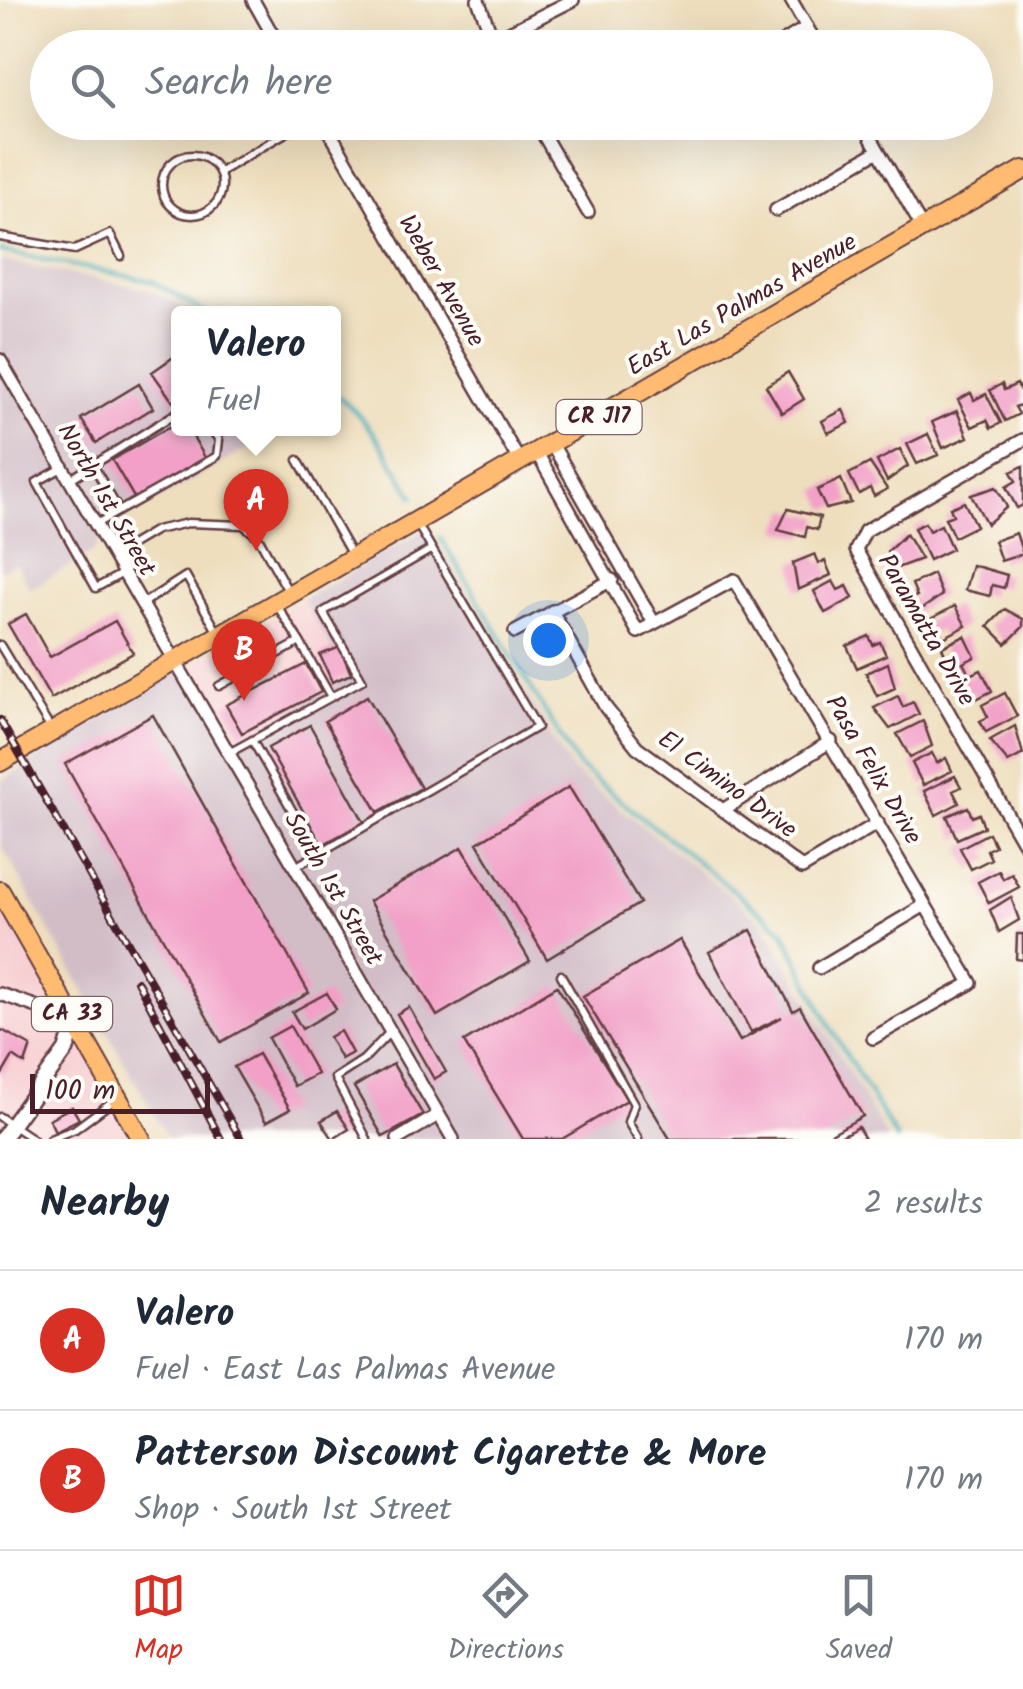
<!DOCTYPE html>
<html lang="en">
<head>
<meta charset="utf-8">
<style>
  :root { --surface:#fff; --page:#f6f6f7; --text:#1f2937; --muted:#747a83; --line:#e0e1e3; --accent:#d93025 }
  body { margin:0; font-family:Kalam,sans-serif; background:var(--page); color:var(--text) }
  .scale { position:absolute; left:30px; bottom:25px; width:180px; box-sizing:border-box; padding-left:10px; border:5px solid #4a1f2b; border-top:0; font-size:28px; line-height:35px; white-space:nowrap; color:#4a1f2b; -webkit-text-stroke:8px #fdfcf7; paint-order:stroke }
  .you { position:absolute; left:548px; top:640px; width:35px; height:35px; margin:-25px; border:8px solid #fff; border-radius:50%; background:#1a73e8; box-shadow:0 0 0 15px #1a73e833 }
  .badge { display:grid; place-items:center; width:65px; height:65px; border-radius:50%; background:var(--accent); color:#fff; font-size:32px; font-weight:700 }
  .pin { position:absolute; translate:-50% -82px; filter:drop-shadow(0 2px 5px #0008) }
  .pin::after { content:''; position:absolute; top:52px; width:35px; height:30px; background:inherit; clip-path:polygon(0 0,100% 0,50% 100%) }
  .popup { position:absolute; left:171px; top:306px; width:170px; height:130px; box-sizing:border-box; display:grid; place-content:center; border-radius:10px; background:var(--surface); filter:drop-shadow(0 2px 8px #0005); font-size:32px; white-space:nowrap; color:var(--muted) }
  .popup b { font-size:38px; color:var(--text) }
  .popup::after { content:''; position:absolute; left:50%; top:100%; margin-left:-20px; border:20px solid transparent; border-top-color:var(--surface) }
  .list { margin:0; padding:0; list-style:none }
  h2 { display:flex; justify-content:space-between; align-items:center; height:130px; margin:0; padding:0 40px; font-size:42px }
  h2 small { font-size:32px; font-weight:400; color:var(--muted) }
  .list li { display:grid; grid-template-columns:65px 1fr auto; gap:30px; align-items:center; box-sizing:border-box; height:140px; padding:0 40px; border-top:2px solid var(--line) }
  .list b { display:block; font-size:38px; white-space:nowrap }
  .list p { margin:0; font-size:32px; white-space:nowrap; color:var(--muted) }
  .list em { font-size:32px; font-style:normal; color:var(--muted) }
  .icon { flex:none; width:55px; height:55px; fill:none; stroke:currentColor; stroke-width:2; stroke-linecap:round; stroke-linejoin:round }
  .map { position:relative; flex:none; width:1023px; height:1139px; overflow:hidden }
  .search { position:absolute; background:var(--surface); box-shadow:0 10px 40px #0002; left:30px; right:30px; top:30px; height:110px; display:flex; align-items:center; gap:25px; box-sizing:border-box; padding:0 35px; border-radius:55px; color:var(--muted); font-size:38px }
  .sheet { height:410px; background:var(--surface) }
  nav { display:flex; justify-content:space-around; align-items:center; box-sizing:border-box; height:140px; border-top:2px solid var(--line); background:var(--surface); font-size:28px; color:var(--muted) }
  nav a { display:grid; justify-items:center; gap:5px }
  nav .on { color:var(--accent) }
  .map>svg:first-child { display:block }
</style>
</head>
<body>
<div class="map">
<svg width="1023" height="1139" viewBox="0 0 1023 1139">
  <rect width="100%" height="100%" fill="#fdfcf7"/>
  <filter id="ink" filterUnits="userSpaceOnUse"><feTurbulence type="fractalNoise" baseFrequency=".01" numOctaves="2"/><feDisplacementMap in="SourceGraphic" scale="20" xChannelSelector="R" yChannelSelector="G"/><feConvolveMatrix kernelMatrix="1 2 1 2 8 2 1 2 1" color-interpolation-filters="sRGB"/></filter>
  <filter id="wash" filterUnits="userSpaceOnUse"><feTurbulence type="fractalNoise" baseFrequency=".0048" numOctaves="4" result="noise"/><feDisplacementMap in="SourceGraphic" scale="40" xChannelSelector="R" yChannelSelector="G"/><feGaussianBlur stdDeviation="2.25" result="paint"/><feColorMatrix in="noise" values="0 0 0 0 0 0 0 0 0 0 0 0 0 0 0 0 0 1.4 0 .05"/><feComposite in="paint" operator="in"/></filter>
  <g filter="url(#wash)">
    <rect width="100%" height="100%" fill="#eedebd"/>
    <path fill="#f7cfd3" d="M303,599L349,677L235,744L191,665Z
      M0,880L136,1139H0Z"/>
    <path fill="#d2bdc7" d="M0,260L145,289L169,299L192,313L178,314V428L281,429L106,529L93,552L30,589L15,563L0,571Z
      M427,528L571,769L763,922L888,1139H168L0,843V782L186,665L230,747L348,677L303,599Z"/>
    <g fill="none" stroke-linecap="round" stroke-linejoin="round">
      <path stroke="#3dabbb" stroke-width="4" d="M0,251L152,281L208,314
        M334,393C373,422 388,457 414,497
        M440,537L578,766L783,930L831,1029L897,1139"/>
    </g>
    <g id="blocks">
      <path fill="#f2a0c7" d="M178,354V398L173,402L152,372Z
        M788,372L804,399L782,413L766,386Z
        M139,384L153,408L96,443L81,419Z
        M1002,384L1004,390L1017,384L1023,396V404L1015,407L1019,414L1005,421L990,390Z
        M971,393L974,400L986,394L1001,423L991,428L987,420L972,427L958,400Z
        M843,410L849,423L828,433L822,421Z
        M957,411L968,437L943,448L932,422Z
        M178,422V428H188L207,461L136,501L112,460Z
        M928,434L938,455L917,464L907,444Z
        M900,449L908,466L887,481L877,461Z
        M870,463L887,489L874,496L870,488L859,494L849,474Z
        M1023,466V505L1017,508L1006,487L1016,481L1011,472Z
        M841,479L851,503L826,509L817,490Z
        M996,487L1007,507L987,524L971,495Z
        M964,502L976,526L954,537L945,518L953,515L950,508Z
        M788,509L820,517L817,530L807,527L805,537L778,530Z
        M925,523L929,531L941,525L952,549L929,560L914,528Z
        M1016,533L1023,554L1001,561L994,541Z
        M906,534L921,559L897,568L887,552Z
        M815,554L819,563L825,561L831,575L798,590L793,563Z
        M972,565L1007,575L1004,588L992,585L990,596L965,590Z
        M933,574L942,595L916,613L909,599L917,596L912,584Z
        M833,581L838,590L847,586L853,598L825,613L814,591Z
        M955,606L966,626L943,638L939,630L929,635L923,623Z
        M1005,609L1023,619V627L1006,644L988,626Z
        M26,614L50,657L115,621L133,653L51,699L8,624Z
        M869,636L873,645L880,642L886,655L857,668L847,646Z
        M965,636L975,657L963,663L968,672L954,678L942,647Z
        M340,647L351,674L332,682L320,655Z
        M888,663L895,688L877,696L866,673Z
        M306,664L321,692L242,733L226,705Z
        M981,670L992,691L976,699L972,692L965,695L958,681Z
        M1005,693L1017,716L986,732L980,721L988,717L982,705Z
        M367,696L421,788L378,812L325,721Z
        M898,696L903,707L913,702L919,714L890,729L874,708Z
        M153,715L309,993L221,1042L65,764Z
        M923,721L932,746L910,757L897,734Z
        M310,725L364,822L322,845L268,748Z
        M1015,726L1023,754L1008,762L990,740Z
        M932,753L937,763L946,758L952,771L923,785L912,763Z
        M955,776L961,787L953,791L959,803L936,815L924,791Z
        M569,787L640,903L547,959L477,843Z
        M968,807L972,817L979,814L984,827L957,839L947,816Z
        M989,833L995,846L987,850L991,859L971,869L960,848Z
        M462,847L530,961L437,1016L369,901Z
        M999,871L1003,879L1012,874L1019,887L989,903L978,882Z
        M1011,897L1019,920L999,932L990,910Z
        M751,930L793,1011L800,1007L863,1116L822,1139H670L583,996L680,940L740,1041L782,1017L751,1032L709,952Z
        M1017,934H1023V960L1016,959Z
        M557,986L627,1100L562,1139H523L464,1042Z
        M327,993L336,1009L302,1029L292,1012Z
        M409,1007L446,1072L434,1079L397,1014Z
        M290,1026L317,1074L294,1086L268,1038Z
        M0,1029L31,1046L25,1064L13,1056L0,1078Z
        M340,1031L352,1053L341,1059L329,1037Z
        M258,1054L290,1109L266,1122L234,1067Z
        M393,1064L423,1115L383,1137L354,1087Z
        M72,1107L79,1119L55,1131L49,1119Z
        M337,1111L349,1129L333,1139L321,1121Z
        M858,1127L865,1139H836Z"/>
    </g>
  </g>
  <g filter="url(#ink)">
    <use href="#blocks" fill-opacity="0" stroke="#633c41" stroke-width="2.5"/>
    <g fill="none" stroke-linecap="round" stroke-linejoin="round">
      <g stroke="#633c41" stroke-width="11">
        <path id="service" d="M162 185a30 30 0 1 1 60 0a30 30 0 1 1-60 0Z
          M220,172L304,122
          M0,237L75,250L110,234L121,256
          M298,460L353,557
          M93,465L119,511
          M62,468L37,482L96,588L123,573
          M69,480L178,412
          M96,524L217,456L219,440L210,428
          M114,555L156,530L188,523L243,525L258,537L288,591
          M142,604L186,576L218,633
          M0,645L52,731
          M219,686L300,642L278,607
          M331,697L362,680L323,612L432,549
          M252,740L317,854
          M229,753L331,697L300,642
          M295,867L537,727L416,522
          M561,975L634,1104L628,1122L638,1139
          M0,1117L33,1139
          M50,1139L75,1129L117,1098
          M367,1139L335,1078L363,1060L390,1032"/>
      </g>
      <g stroke="#633c41" stroke-width="16">
        <path id="minor" d="M253,0L280,48
          M478,0L496,47
          M791,0L819,48
          M468,48L494,40L573,0
          M773,48L807,27
          M324,122L520,462
          M536,122L588,212
          M862,122L923,229
          M776,210L878,151
          M0,360L453,1139
          M1023,440L865,531L856,550L1023,842
          M552,444L654,623
          M537,453L638,632L734,580L971,983L873,1038
          M552,611L606,708L637,747L802,868L878,823
          M515,632L612,580
          M723,810L831,741
          M819,968L925,905
          M0,994L72,1019
          M398,1139L438,1115"/>
      </g>
      <g stroke="#633c41" stroke-width="19">
        <path id="tertiary" d="M2,1139L66,1050L76,1021"/>
      </g>
      <g stroke="#633c41" stroke-width="22">
        <path id="primary" d="M0,762L1023,170
          M0,891L141,1139"/>
      </g>
      <use href="#service" stroke="#fff" stroke-width="6"/>
      <use href="#minor" stroke="#fff" stroke-width="11"/>
      <use href="#tertiary" stroke="#fff" stroke-width="14"/>
      <use href="#primary" stroke="#febb71" stroke-width="18"/>
      <g stroke="#4a1f2b" stroke-width="8">
        <path id="rail" d="M0,720L241,1139
          M137,981L221,1139"/>
      </g>
      <use href="#rail" stroke="#fdfcf7" stroke-width="4" stroke-dasharray="11" stroke-linecap="butt"/>
    </g>
  </g>
  <g text-anchor="middle" dominant-baseline="central" stroke-width="8" stroke-linejoin="round" paint-order="stroke">
    <g fill="#fdfcf7" stroke="#806168" stroke-width="2.5">
      <rect x="556.5" y="400" width="85" height="34" rx="8"/>
      <rect x="32" y="997" width="80" height="34" rx="8"/>
    </g>
    <g font-size="22" font-weight="bold" fill="#4a1f2b">
      <text x="599" y="417">CR J17</text>
      <text x="72" y="1014">CA 33</text>
    </g>
    <g font-size="25" fill="#4a1f2b" stroke="#fdfcf7">
      <text transform="translate(441 281) rotate(60)">Weber Avenue</text>
      <text transform="translate(742 305) rotate(-30)">East Las Palmas Avenue</text>
      <text transform="translate(106 500) rotate(60)">North 1st Street</text>
      <text transform="translate(926 630) rotate(60)">Paramatta Drive</text>
      <text transform="translate(873 770) rotate(60)">Pasa Felix Drive</text>
      <text transform="translate(727 785) rotate(36)">El Cimino Drive</text>
      <text transform="translate(333 889) rotate(60)">South 1st Street</text>
    </g>
  </g>
</svg>
<div class="scale">100 m</div>
<div class="you"></div>
<div class="pin badge" style="left:256px;top:551px">A</div>
<div class="popup"><b>Valero</b>Fuel</div>
<div class="pin badge" style="left:244px;top:701px">B</div>
<div class="search"><svg class="icon" aria-label="search" viewBox="0 0 24 24"><circle cx="10" cy="10" r="6"/><path d="M15 15l6 6"/></svg>Search here</div>
</div>
<section class="sheet">
<h2>Nearby<small>2 results</small></h2>
<ul class="list">
<li><span class="badge">A</span><div><b>Valero</b><p>Fuel · East Las Palmas Avenue</p></div><em>170 m</em></li>
<li><span class="badge">B</span><div><b>Patterson Discount Cigarette &amp; More</b><p>Shop · South 1st Street</p></div><em>170 m</em></li>
</ul>
</section>
<nav>
<a class="on"><svg class="icon" aria-label="map" viewBox="0 0 24 24"><path d="M3 6l6-2 6 2 6-2v14l-6 2-6-2-6 2zM9 4v14M15 6v14"/></svg>Map</a>
<a><svg class="icon" aria-label="directions" viewBox="0 0 24 24"><path d="M12 3l9 9-9 9-9-9zM9 14v-3h6M13 9l2 2-2 2"/></svg>Directions</a>
<a><svg class="icon" aria-label="saved" viewBox="0 0 24 24"><path d="M7 4h10v16l-5-4-5 4z"/></svg>Saved</a>
</nav>
</body>
</html>
